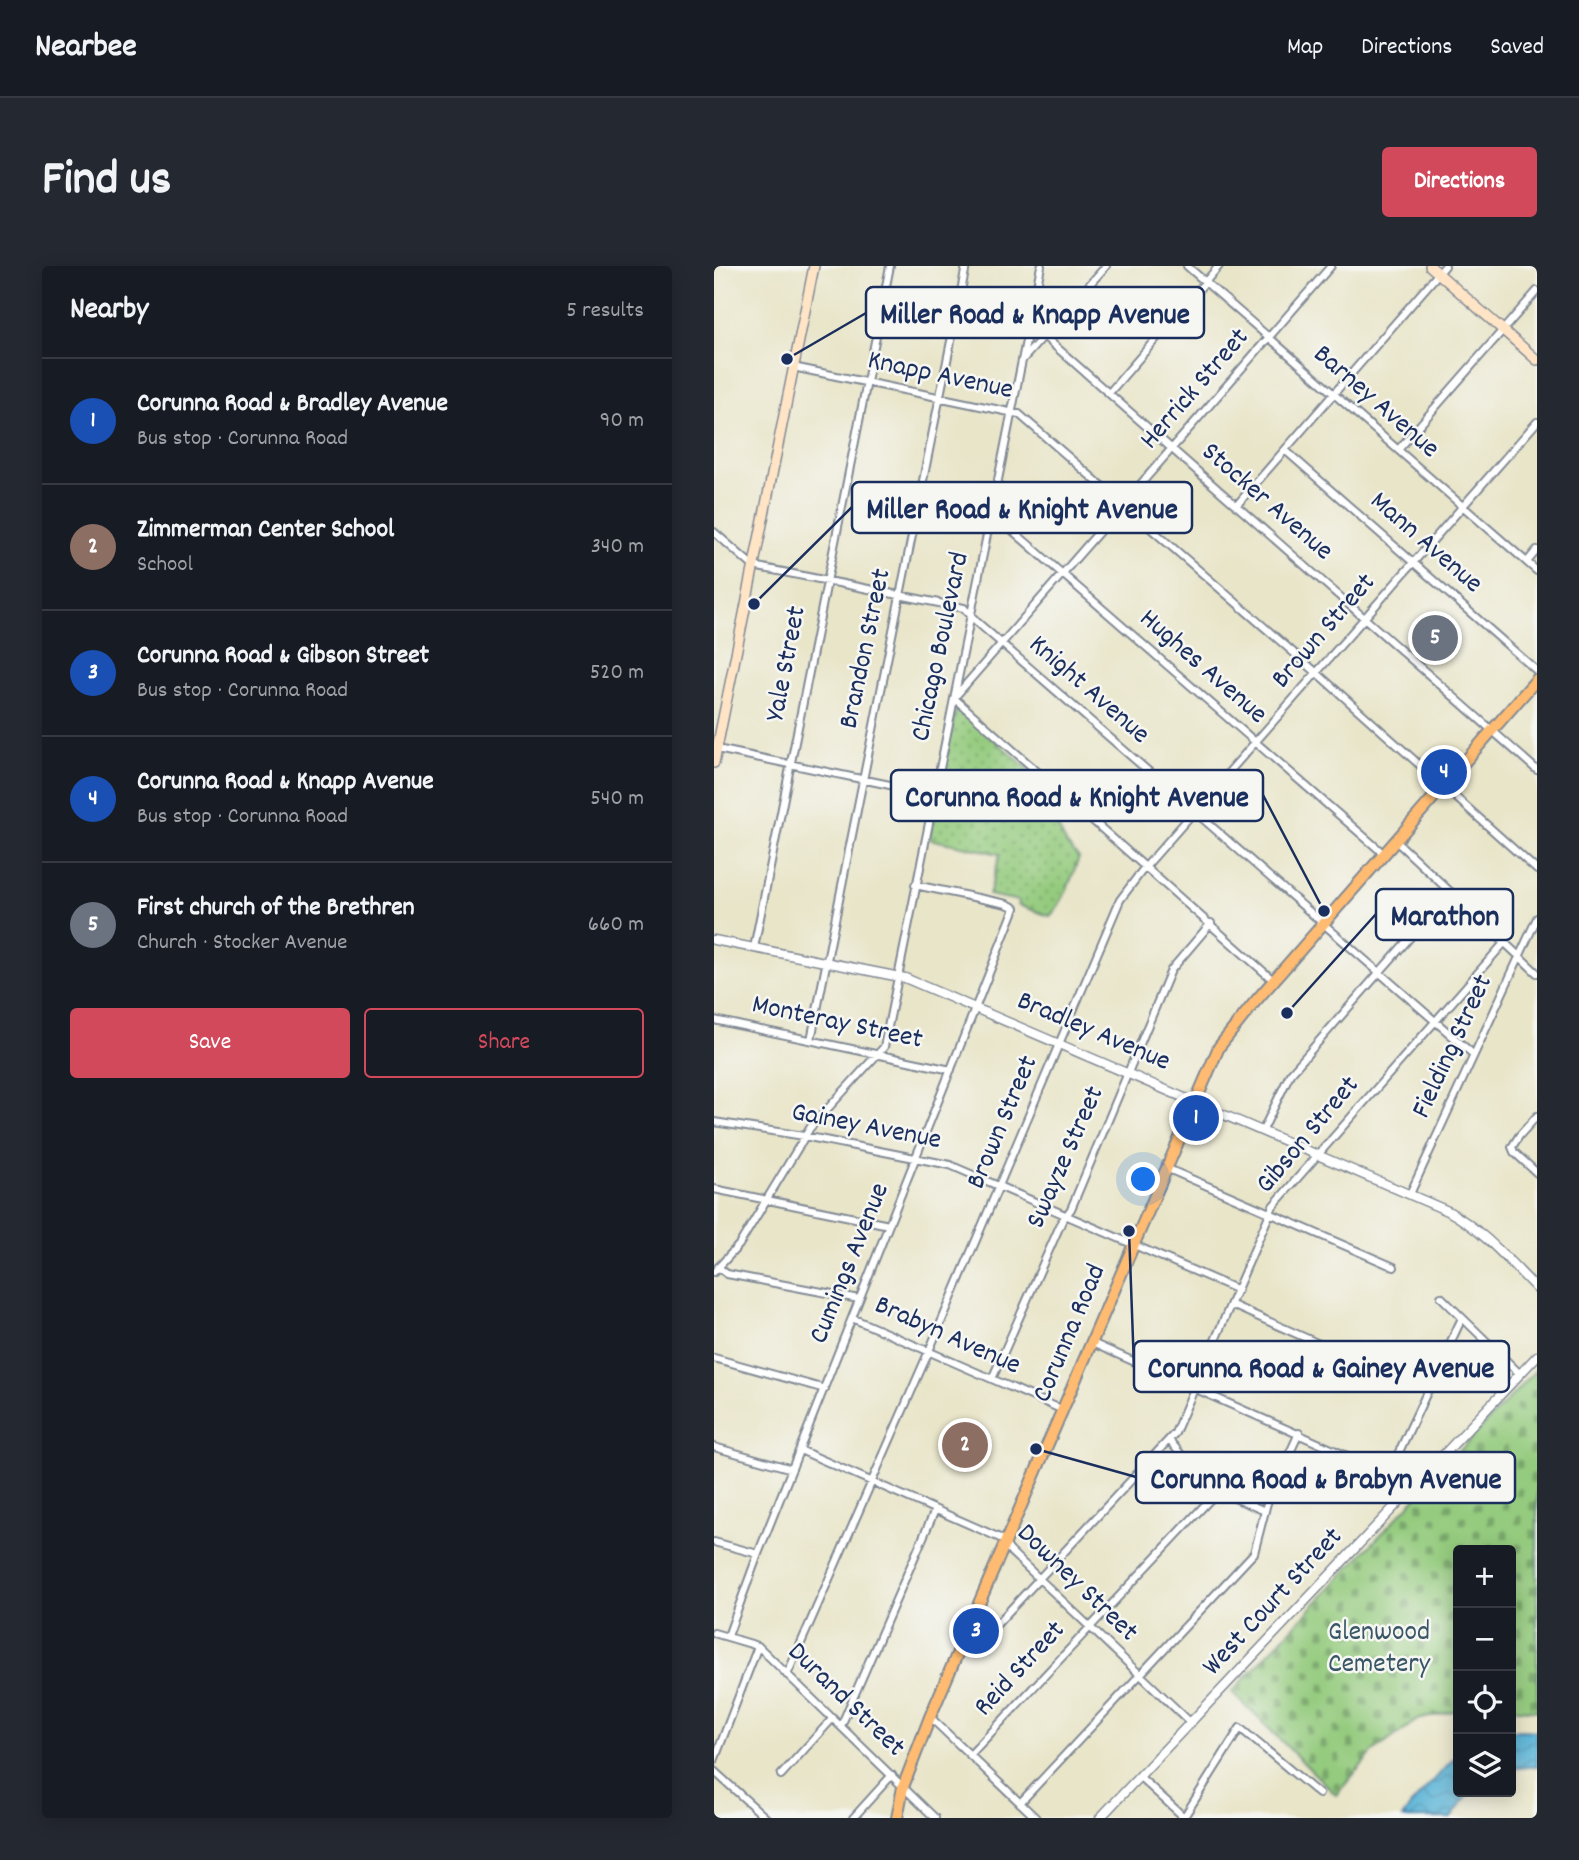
<!DOCTYPE html>
<html lang="en">
<head>
<meta charset="utf-8">
<style>
  :root { --surface:#171b24; --page:#242831; --text:#f1f3f6; --muted:#9ea1a6; --line:#363941; --accent:#d1495b }
  body { margin:0; font-family:Dekko,sans-serif; background:var(--page); color:var(--text) }
  .controls { position:absolute; right:21px; bottom:21px; display:grid; overflow:hidden; border-radius:7px; box-shadow:0 4px 18px #0003 }
  .controls button { width:63px; height:63px; display:grid; place-items:center; padding:0; border:0; border-bottom:2px solid var(--line); background:var(--surface); color:var(--text); font:35px sans-serif }
  .you { position:absolute; left:430px; top:914px; width:24px; height:24px; margin:-18px; border:5px solid #fff; border-radius:50%; background:#1a73e8; box-shadow:0 0 0 10px #1a73e833 }
  .badge { display:grid; place-items:center; width:46px; height:46px; border-radius:50%; background:var(--accent); color:#fff; font-size:23px; font-weight:700 }
  .pin { position:absolute; translate:-50% -50%; border:4px solid #fff; box-shadow:0 2px 7px #0006 }
  .list { margin:0; padding:0; list-style:none }
  h2 { display:flex; justify-content:space-between; align-items:center; height:91px; margin:0; padding:0 28px; font-size:30px }
  h2 small { font-size:23px; font-weight:400; color:var(--muted) }
  .list li { display:grid; grid-template-columns:46px 1fr auto; gap:21px; align-items:center; box-sizing:border-box; height:126px; padding:0 28px; border-top:2px solid var(--line) }
  .list b { display:block; font-size:26px; white-space:nowrap }
  .list p { margin:0; font-size:23px; white-space:nowrap; color:var(--muted) }
  .list em { font-size:23px; font-style:normal; color:var(--muted) }
  .actions { display:flex; gap:14px; padding:21px 28px }
  .actions a { flex:1; padding:16px 0; border:2px solid var(--accent); border-radius:7px; text-align:center; font-size:24px; color:var(--accent) }
  .actions .main { background:var(--accent); color:#fff }
  .icon { flex:none; width:38px; height:38px; fill:none; stroke:currentColor; stroke-width:2; stroke-linecap:round; stroke-linejoin:round }
  .map { position:relative; flex:none; width:823px; height:1552px; overflow:hidden; border-radius:7px }
  header { display:flex; align-items:center; gap:42px; box-sizing:border-box; height:98px; padding:0 35px; background:var(--surface); border-bottom:2px solid var(--line) }
  header strong { font-size:33px }
  nav { display:flex; gap:38px; margin-inline-start:auto; font-size:24px }
  .intro { display:flex; align-items:center; justify-content:space-between; box-sizing:border-box; height:168px; padding:0 42px }
  h1 { margin:0; font-size:49px }
  .button { padding:18px 32px; border-radius:7px; background:var(--accent); color:#fff; font-size:24px; font-weight:700 }
  main { display:flex; gap:42px; padding:0 42px }
  aside { flex:1; background:var(--surface); border-radius:7px; box-shadow:0 4px 18px #0003 }
  .map>svg:first-child { display:block }
</style>
</head>
<body>
<header>
<strong>Nearbee</strong>
<nav><a>Map</a><a>Directions</a><a>Saved</a></nav>
</header>
<div class="intro"><h1>Find us</h1><a class="button">Directions</a></div>
<main>
<aside>
<h2>Nearby<small>5 results</small></h2>
<ul class="list">
<li><span class="badge" style="background:#1a4fb4">1</span><div><b>Corunna Road &amp; Bradley Avenue</b><p>Bus stop · Corunna Road</p></div><em>90 m</em></li>
<li><span class="badge" style="background:#8d6e63">2</span><div><b>Zimmerman Center School</b><p>School</p></div><em>340 m</em></li>
<li><span class="badge" style="background:#1a4fb4">3</span><div><b>Corunna Road &amp; Gibson Street</b><p>Bus stop · Corunna Road</p></div><em>520 m</em></li>
<li><span class="badge" style="background:#1a4fb4">4</span><div><b>Corunna Road &amp; Knapp Avenue</b><p>Bus stop · Corunna Road</p></div><em>540 m</em></li>
<li><span class="badge" style="background:#6b7280">5</span><div><b>First church of the Brethren</b><p>Church · Stocker Avenue</p></div><em>660 m</em></li>
</ul>
<div class="actions"><a class="main">Save</a><a>Share</a></div>
</aside>
<div class="map">
<svg width="823" height="1552" viewBox="0 0 823 1552">
  <defs>
    <pattern id="cemetery-stones" width="16" height="16" patternUnits="userSpaceOnUse" patternTransform="scale(1.75)"><rect width="16" height="16" fill="#94cb7e"/><path d="M2 7V4a2 2 0 0 1 4 0v3zM10 15v-3a2 2 0 0 1 4 0v3z" fill="#78a56a"/></pattern>
    <pattern id="park-dots" width="8" height="8" patternUnits="userSpaceOnUse" patternTransform="scale(1.75)"><rect width="8" height="8" fill="#94cb7e"/><path d="M2 2h.1M6 6h.1" fill="none" stroke="#78a56a" stroke-width="1.8" stroke-linecap="round"/></pattern>
    <pattern id="water-waves" width="16" height="10" patternUnits="userSpaceOnUse" patternTransform="scale(1.75)"><rect width="16" height="10" fill="#59b3d7"/><path d="M0 5q4-4 8 0t8 0" fill="none" stroke="#4992b2"/></pattern>
  </defs>
  <rect width="100%" height="100%" fill="#f6f6f2"/>
  <filter id="ink" filterUnits="userSpaceOnUse"><feTurbulence type="fractalNoise" baseFrequency=".0143" numOctaves="2"/><feDisplacementMap in="SourceGraphic" scale="14" xChannelSelector="R" yChannelSelector="G"/><feConvolveMatrix kernelMatrix="1 2 1 2 8 2 1 2 1" color-interpolation-filters="sRGB"/></filter>
  <filter id="wash" filterUnits="userSpaceOnUse"><feTurbulence type="fractalNoise" baseFrequency=".00686" numOctaves="4" result="noise"/><feDisplacementMap in="SourceGraphic" scale="28" xChannelSelector="R" yChannelSelector="G"/><feGaussianBlur stdDeviation="1.57" result="paint"/><feColorMatrix in="noise" values="0 0 0 0 0 0 0 0 0 0 0 0 0 0 0 0 0 1.4 0 .05"/><feComposite in="paint" operator="in"/></filter>
  <g filter="url(#wash)">
    <rect width="100%" height="100%" fill="#e9e5c9"/>
    <path fill="url(#cemetery-stones)" stroke="#587d6e" stroke-width="2" d="M823,1103V1445L797,1442V1284H744V1444L703,1454L658,1487L622,1529L518,1426Z"/>
    <path fill="url(#park-dots)" stroke="#587d6e" stroke-width="2" d="M244,443L345,529L337,548L353,579L365,592C357,612 351,635 336,650L304,639L305,635L275,629L286,588L215,573L241,446Z"/>
    <path fill="url(#water-waves)" stroke="#3a719a" stroke-width="2" d="M807,1464L823,1465V1500L797,1503V1465Z
      M744,1488V1526H756L737,1552H688L696,1540Z"/>
  </g>
  <g filter="url(#ink)">
    <g fill="none" stroke-linecap="round" stroke-linejoin="round">
      <g stroke="#828a94" stroke-width="10">
        <path id="minor" d="M473,0L823,305
          M316,58L823,504
          M310,92L392,0
          M79,101L305,148L603,407L823,604
          M395,127L505,0
          M571,184L823,405
          M684,184L823,25
          M522,240L731,0
          M277,249L283,251L670,588
          M0,266L39,300L250,342L263,356L760,789
          M813,296L823,284
          M3,483L219,528
          M682,575L823,707
          M40,682L176,0
          M559,714L240,432L617,0
          M0,754L237,804
          M97,774L252,0
          M823,850L805,870L798,881L800,886L823,907
          M0,856L90,870L236,899L524,1024
          M549,864L576,808L736,626
          M452,902L680,1001
          M0,923L175,959
          M696,928L823,652
          M4,1001L13,1008L145,1033
          M0,1006L25,979L96,862L170,781L327,0
          M727,1031L806,1108
          M518,1039L650,1098
          M138,1052L349,1144
          M378,1077L701,1220
          M0,1092L111,1123
          M278,1113L348,955L357,943L457,704L497,657
          M455,1174L494,1221L551,1245
          M0,1181L78,1203
          M86,1184L286,1272L297,1286L477,1457
          M675,1207L748,1052
          M0,1276L44,1288
          M261,1348L276,1357L283,1358L461,1167L559,940L791,676
          M0,1367L44,1380L221,1552
          M14,1370L44,1288L301,642L293,638L201,619
          M73,1409L215,1085L406,634L427,606L823,156
          M216,1451L322,1552
          M127,1460L221,1244
          M256,1489L503,1226
          M0,1495L44,1380
          M0,1505L52,1552
          M67,1509L119,1452
          M426,1511L471,1552
          M306,1537L540,1287L553,1237L585,1167
          M470,1551L526,1462L605,1528
          M139,1552L178,1509"/>
      </g>
      <g stroke="#828a94" stroke-width="11">
        <path id="tertiary" d="M0,674L191,712L734,945C770,965 795,995 823,1023
          M386,1552L823,1090"/>
      </g>
      <g stroke="#828a94" stroke-width="12">
        <path id="secondary" d="M716,0L823,94
          M0,497L100,0"/>
      </g>
      <g stroke="#828a94" stroke-width="14">
        <path id="primary" d="M183,1552L189,1521L216,1451L505,781L540,737L823,413"/>
      </g>
      <use href="#minor" stroke="#fff" stroke-width="6"/>
      <use href="#tertiary" stroke="#fff" stroke-width="8"/>
      <use href="#secondary" stroke="#ffe4c6" stroke-width="9"/>
      <use href="#primary" stroke="#febb71" stroke-width="10"/>
    </g>
  </g>
  <g text-anchor="middle" dominant-baseline="central" stroke-width="5" stroke-linejoin="round" paint-order="stroke">
    <g font-size="28" fill="#1b2f5e" stroke="#f6f6f2">
      <text transform="translate(226 111) rotate(12)">Knapp Avenue</text>
      <text transform="translate(482 124) rotate(-49)">Herrick Street</text>
      <text transform="translate(661 137) rotate(41)">Barney Avenue</text>
      <text transform="translate(552 237) rotate(41)">Stocker Avenue</text>
      <text transform="translate(711 278) rotate(41)">Mann Avenue</text>
      <text transform="translate(611 366) rotate(-49)">Brown Street</text>
      <text transform="translate(228 381) rotate(-78)">Chicago Boulevard</text>
      <text transform="translate(153 383) rotate(-78)">Brandon Street</text>
      <text transform="translate(74 398) rotate(-79)">Yale Street</text>
      <text transform="translate(488 402) rotate(41)">Hughes Avenue</text>
      <text transform="translate(374 425) rotate(41)">Knight Avenue</text>
      <text transform="translate(123 758) rotate(12)">Monteray Street</text>
      <text transform="translate(379 767) rotate(23)">Bradley Avenue</text>
      <text transform="translate(740 781) rotate(-65)">Fielding Street</text>
      <text transform="translate(290 857) rotate(-67)">Brown Street</text>
      <text transform="translate(152 862) rotate(11)">Gainey Avenue</text>
      <text transform="translate(595 870) rotate(-50)">Gibson Street</text>
      <text transform="translate(353 892) rotate(-66)">Swayze Street</text>
      <text transform="translate(137 998) rotate(-68)">Cumings Avenue</text>
      <text transform="translate(357 1068) rotate(-67)">Corunna Road</text>
      <text transform="translate(233 1071) rotate(24)">Brabyn Avenue</text>
      <text transform="translate(362 1318) rotate(44)">Downey Street</text>
      <text transform="translate(560 1337) rotate(-47)">West Court Street</text>
      <text transform="translate(307 1404) rotate(-47)">Reid Street</text>
      <text transform="translate(131 1435) rotate(44)">Durand Street</text>
    </g>
    <g font-size="28" fill="#395666" stroke="#f6f6f2">
      <text x="665" y="1368">Glenwood<tspan x="665" dy="32">Cemetery</tspan></text>
    </g>
  </g>
  <path fill="none" stroke="#1b2f5e" stroke-width="2.5" d="M73 93L152 47M40 338L138 241M610 645L549 529M573 747L662 648M415 965L420 1101M322 1183L422 1211"/>
  <g fill="#1b2f5e" stroke="#f6f6f2" stroke-width="2.5">
    <circle cx="73" cy="93" r="7"/>
    <circle cx="40" cy="338" r="7"/>
    <circle cx="610" cy="645" r="7"/>
    <circle cx="573" cy="747" r="7"/>
    <circle cx="415" cy="965" r="7"/>
    <circle cx="322" cy="1183" r="7"/>
  </g>
  <g fill="#f6f6f2" stroke="#1b2f5e" stroke-width="2.5">
    <rect x="152" y="21" width="338" height="51" rx="7"/>
    <rect x="138" y="216" width="340" height="51" rx="7"/>
    <rect x="177" y="504" width="372" height="51" rx="7"/>
    <rect x="662" y="623" width="137" height="51" rx="7"/>
    <rect x="420" y="1075" width="375" height="51" rx="7"/>
    <rect x="422" y="1186" width="379" height="51" rx="7"/>
  </g>
  <g font-size="30" text-anchor="middle" font-weight="bold" fill="#1b2f5e">
    <text x="321" y="57">Miller Road &amp; Knapp Avenue</text>
    <text x="308" y="252">Miller Road &amp; Knight Avenue</text>
    <text x="363" y="540">Corunna Road &amp; Knight Avenue</text>
    <text x="731" y="659">Marathon</text>
    <text x="607" y="1111">Corunna Road &amp; Gainey Avenue</text>
    <text x="612" y="1222">Corunna Road &amp; Brabyn Avenue</text>
  </g>
</svg>
<div class="controls">
<button>+</button>
<button>−</button>
<button><svg class="icon" aria-label="locate" viewBox="0 0 24 24"><circle cx="12" cy="12" r="6"/><path d="M12 2v4M12 18v4M2 12h4M18 12h4"/></svg></button>
<button><svg class="icon" aria-label="layers" viewBox="0 0 24 24"><path d="M12 4l9 5-9 5-9-5zM3 14l9 5 9-5"/></svg></button>
</div>
<div class="you"></div>
<div class="pin badge" style="left:482px;top:852px;background:#1a4fb4">1</div>
<div class="pin badge" style="left:251px;top:1179px;background:#8d6e63">2</div>
<div class="pin badge" style="left:262px;top:1365px;background:#1a4fb4">3</div>
<div class="pin badge" style="left:730px;top:506px;background:#1a4fb4">4</div>
<div class="pin badge" style="left:721px;top:372px;background:#6b7280">5</div>
</div>
</main>
</body>
</html>
